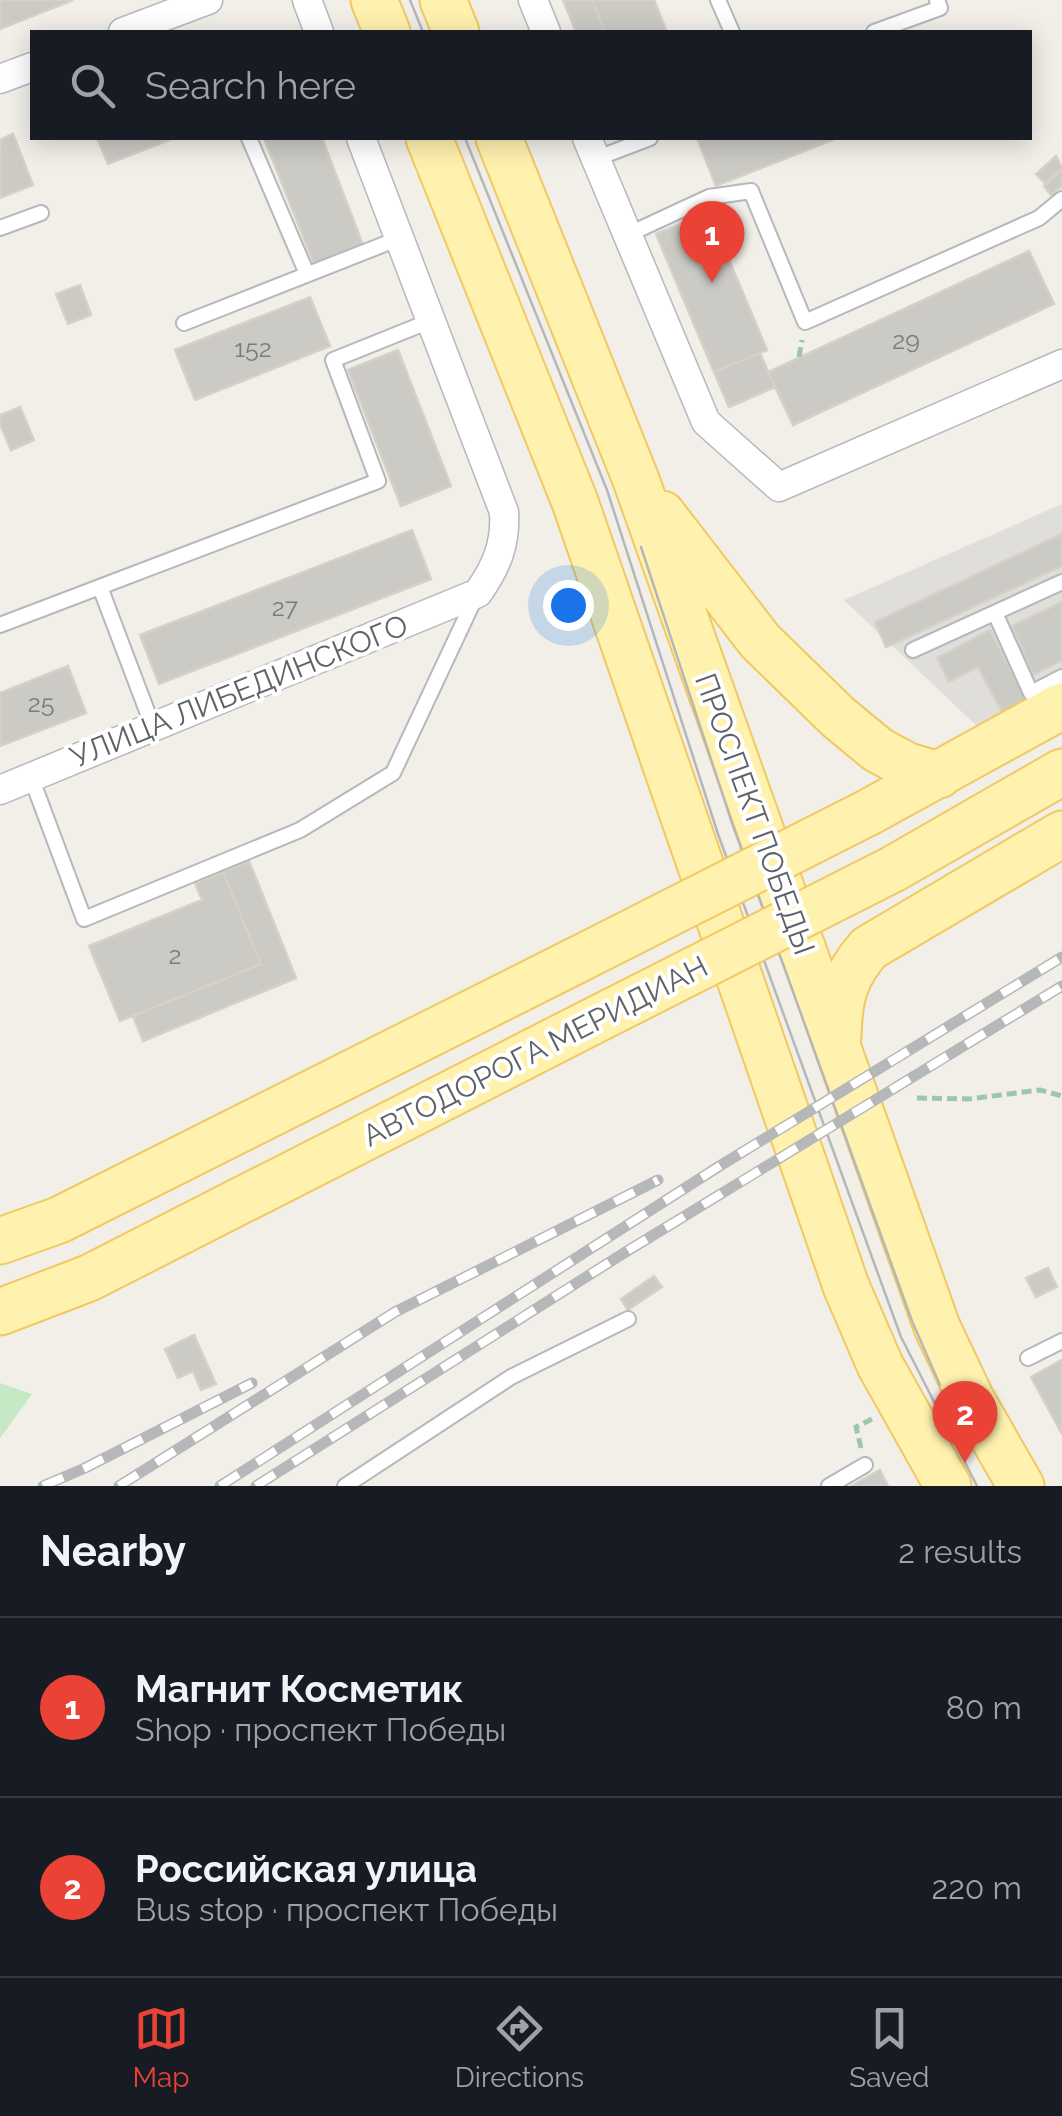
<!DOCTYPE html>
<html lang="en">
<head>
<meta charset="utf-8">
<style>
  :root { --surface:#171b24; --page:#20242c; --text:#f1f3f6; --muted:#9ea1a6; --line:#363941; --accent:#ea4335 }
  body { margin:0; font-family:Raleway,sans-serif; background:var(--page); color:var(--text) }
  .you { position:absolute; left:568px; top:605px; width:35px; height:35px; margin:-25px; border:8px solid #fff; border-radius:50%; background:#1a73e8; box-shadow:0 0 0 15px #1a73e833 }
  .badge { display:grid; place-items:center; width:65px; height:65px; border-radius:50%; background:var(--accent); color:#fff; font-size:32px; font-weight:700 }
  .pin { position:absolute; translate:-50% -82px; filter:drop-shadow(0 2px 5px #0008) }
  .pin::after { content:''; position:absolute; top:52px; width:35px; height:30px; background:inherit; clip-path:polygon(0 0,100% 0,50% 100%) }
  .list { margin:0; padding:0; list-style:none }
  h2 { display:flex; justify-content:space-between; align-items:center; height:130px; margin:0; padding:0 40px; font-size:42px }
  h2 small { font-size:32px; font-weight:400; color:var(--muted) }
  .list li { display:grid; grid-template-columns:65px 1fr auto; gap:30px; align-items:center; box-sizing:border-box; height:180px; padding:0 40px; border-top:2px solid var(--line) }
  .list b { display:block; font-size:38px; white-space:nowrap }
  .list p { margin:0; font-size:32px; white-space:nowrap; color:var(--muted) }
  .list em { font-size:32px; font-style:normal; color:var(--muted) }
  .icon { flex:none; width:55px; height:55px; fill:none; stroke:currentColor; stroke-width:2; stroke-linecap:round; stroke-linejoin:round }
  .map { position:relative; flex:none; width:1062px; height:1486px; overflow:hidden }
  .search { position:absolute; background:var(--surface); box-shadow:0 5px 25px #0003; left:30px; right:30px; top:30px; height:110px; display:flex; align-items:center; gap:25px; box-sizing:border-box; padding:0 35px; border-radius:0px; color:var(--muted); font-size:38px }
  .sheet { height:490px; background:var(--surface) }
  nav { display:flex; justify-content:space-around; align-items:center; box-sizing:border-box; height:140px; border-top:2px solid var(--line); background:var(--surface); font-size:28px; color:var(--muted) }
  nav a { display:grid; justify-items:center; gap:5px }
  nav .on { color:var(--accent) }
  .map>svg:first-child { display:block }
</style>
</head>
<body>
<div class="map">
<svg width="1062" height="1486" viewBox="0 0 1062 1486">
  <rect width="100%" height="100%" fill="#f1efe8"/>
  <path fill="#e0deda" d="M1062,504V680L980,729L844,600Z"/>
  <path fill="#c5e8c5" d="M0,1383L32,1394L0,1438Z"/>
  <path fill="#cccac5" stroke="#d6d1c6" stroke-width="2.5" d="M0,0H73L0,29Z
    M563,0H592L605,32H576Z
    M592,0H654L667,32H605Z
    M13,134L33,185L0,198V140Z
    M97,138H174L108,164Z
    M264,138H322L363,245L314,264Z
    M697,138H837L716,186Z
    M1056,156L1062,168L1045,183L1036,174Z
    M1062,170V186L1051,195L1044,186Z
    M709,212L767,350L714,372L656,234Z
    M1029,251L1054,304L793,425L768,372Z
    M80,285L91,315L68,324L56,294Z
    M310,297L330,346L195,400L175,350Z
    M398,350L451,486L401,506L348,370Z
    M760,353L775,387L729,407L714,372Z
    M20,407L34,440L11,450L0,424V415Z
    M412,530L431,579L159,684L140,635Z
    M1062,534V566L886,647L875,622Z
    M1062,602V660L1033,675L1012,626Z
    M990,630L1026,699L1002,712L978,667L949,682L937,658Z
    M68,666L86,713L0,746V693Z
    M249,861L296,978L143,1041L133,1016L261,964L223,872Z
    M223,872L261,964L120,1021L89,946L202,900L195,883Z
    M1048,1268L1057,1287L1036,1297L1026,1278Z
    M654,1276L662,1287L628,1310L621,1299Z
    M194,1335L216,1384L201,1390L193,1371L178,1378L165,1349Z
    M1062,1360V1434L1031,1377Z
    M880,1470L888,1486H851Z"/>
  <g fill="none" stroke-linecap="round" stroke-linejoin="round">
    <g stroke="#b5b8bc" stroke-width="18">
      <path id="lane" d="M718,0L732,32
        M874,32L940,8L937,0
        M249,138L307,274
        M595,159L650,138
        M0,228L41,213
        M627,235L709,197L751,191L805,322L1039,218L1062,199
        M184,323L400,238
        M100,587L153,727
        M995,613L1031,693L1062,677
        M0,625L378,481L333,360L430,321
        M913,650L1062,582
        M31,777L84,919L300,830L393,773L475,598
        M1028,1358L1062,1341
        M345,1486L511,1377L628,1319
        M829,1486L865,1465"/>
    </g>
    <g stroke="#b5b8bc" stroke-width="31">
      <path id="street" d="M307,0L319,32
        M533,0L546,32
        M123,32L208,0
        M0,79L32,67
        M587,138L706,422L779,487L1062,364
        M0,790L478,593C496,567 506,545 504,512L361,138"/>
    </g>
    <g stroke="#f2c960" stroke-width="49">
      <path id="primary" d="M374,0L387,32
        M443,0L456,32
        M429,138L575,502L846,1286L880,1365L948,1486
        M499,138L636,480L937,1327L971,1399L1021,1486
        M662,514L760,641L838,717L878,750L908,766L939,775
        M869,812L1062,706
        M893,869L1062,772
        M838,1036C839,999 844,976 869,948L1062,834
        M0,1241L59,1220L577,960
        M0,1312L89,1278L601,1017"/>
    </g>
    <path stroke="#9cc7a9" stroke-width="5" stroke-dasharray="10 5" stroke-linecap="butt" d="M799,357L802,340
      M917,1098L969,1099L1040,1090L1062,1096
      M861,1448L856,1427L872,1419"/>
    <use href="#lane" stroke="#fff" stroke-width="14"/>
    <use href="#street" stroke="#fff" stroke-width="28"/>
    <use href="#primary" stroke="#fff2af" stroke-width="45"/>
    <path stroke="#b6b7b8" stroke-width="2.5" d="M410,0L423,32
      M465,138L607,490L718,834L901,1337L977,1486
      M641,547L732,823L912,1321L940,1385"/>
    <g stroke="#b6b7b8" stroke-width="11">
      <path id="rail" d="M43,1486L85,1468L252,1383
        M119,1486L395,1312L658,1180
        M220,1486L718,1167L1062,957
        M256,1486L624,1253L1062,986"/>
    </g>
    <use href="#rail" stroke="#fff" stroke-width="8" stroke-dasharray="22" stroke-linecap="butt"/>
    <g stroke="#f2c960" stroke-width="49" stroke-linecap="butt">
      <path id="primary-bridge" d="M577,960L869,812
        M601,1017L893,869"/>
    </g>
    <use href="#primary-bridge" stroke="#fff2af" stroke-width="45"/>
  </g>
  <g text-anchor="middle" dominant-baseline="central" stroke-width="8" stroke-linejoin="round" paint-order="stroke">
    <g font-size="25" fill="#7a7d7f">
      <text x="906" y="340">29</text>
      <text x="253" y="348">152</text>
      <text x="285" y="607">27</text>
      <text x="41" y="703">25</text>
      <text x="175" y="955">2</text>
    </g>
    <g font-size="30" fill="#5f6368" stroke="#fff">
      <text transform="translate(239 691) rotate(-22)">УЛИЦА ЛИБЕДИНСКОГО</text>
      <text transform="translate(755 814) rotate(70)">ПРОСПЕКТ ПОБЕДЫ</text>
      <text transform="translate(535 1051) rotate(-27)">АВТОДОРОГА МЕРИДИАН</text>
    </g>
  </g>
</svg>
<div class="you"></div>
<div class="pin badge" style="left:712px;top:283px">1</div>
<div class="pin badge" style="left:965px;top:1463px">2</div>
<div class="search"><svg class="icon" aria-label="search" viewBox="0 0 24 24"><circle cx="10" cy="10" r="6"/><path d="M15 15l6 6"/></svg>Search here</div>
</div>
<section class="sheet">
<h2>Nearby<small>2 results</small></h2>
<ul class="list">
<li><span class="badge">1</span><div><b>Магнит Косметик</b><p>Shop · проспект Победы</p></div><em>80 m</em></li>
<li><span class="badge">2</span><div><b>Российская улица</b><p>Bus stop · проспект Победы</p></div><em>220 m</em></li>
</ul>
</section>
<nav>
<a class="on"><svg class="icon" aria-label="map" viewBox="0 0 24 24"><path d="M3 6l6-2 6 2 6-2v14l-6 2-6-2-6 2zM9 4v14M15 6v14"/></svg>Map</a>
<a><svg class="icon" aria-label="directions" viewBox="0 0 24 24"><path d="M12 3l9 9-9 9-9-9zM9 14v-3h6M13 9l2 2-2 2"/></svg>Directions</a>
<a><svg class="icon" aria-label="saved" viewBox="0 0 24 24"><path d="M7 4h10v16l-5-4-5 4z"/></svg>Saved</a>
</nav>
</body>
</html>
